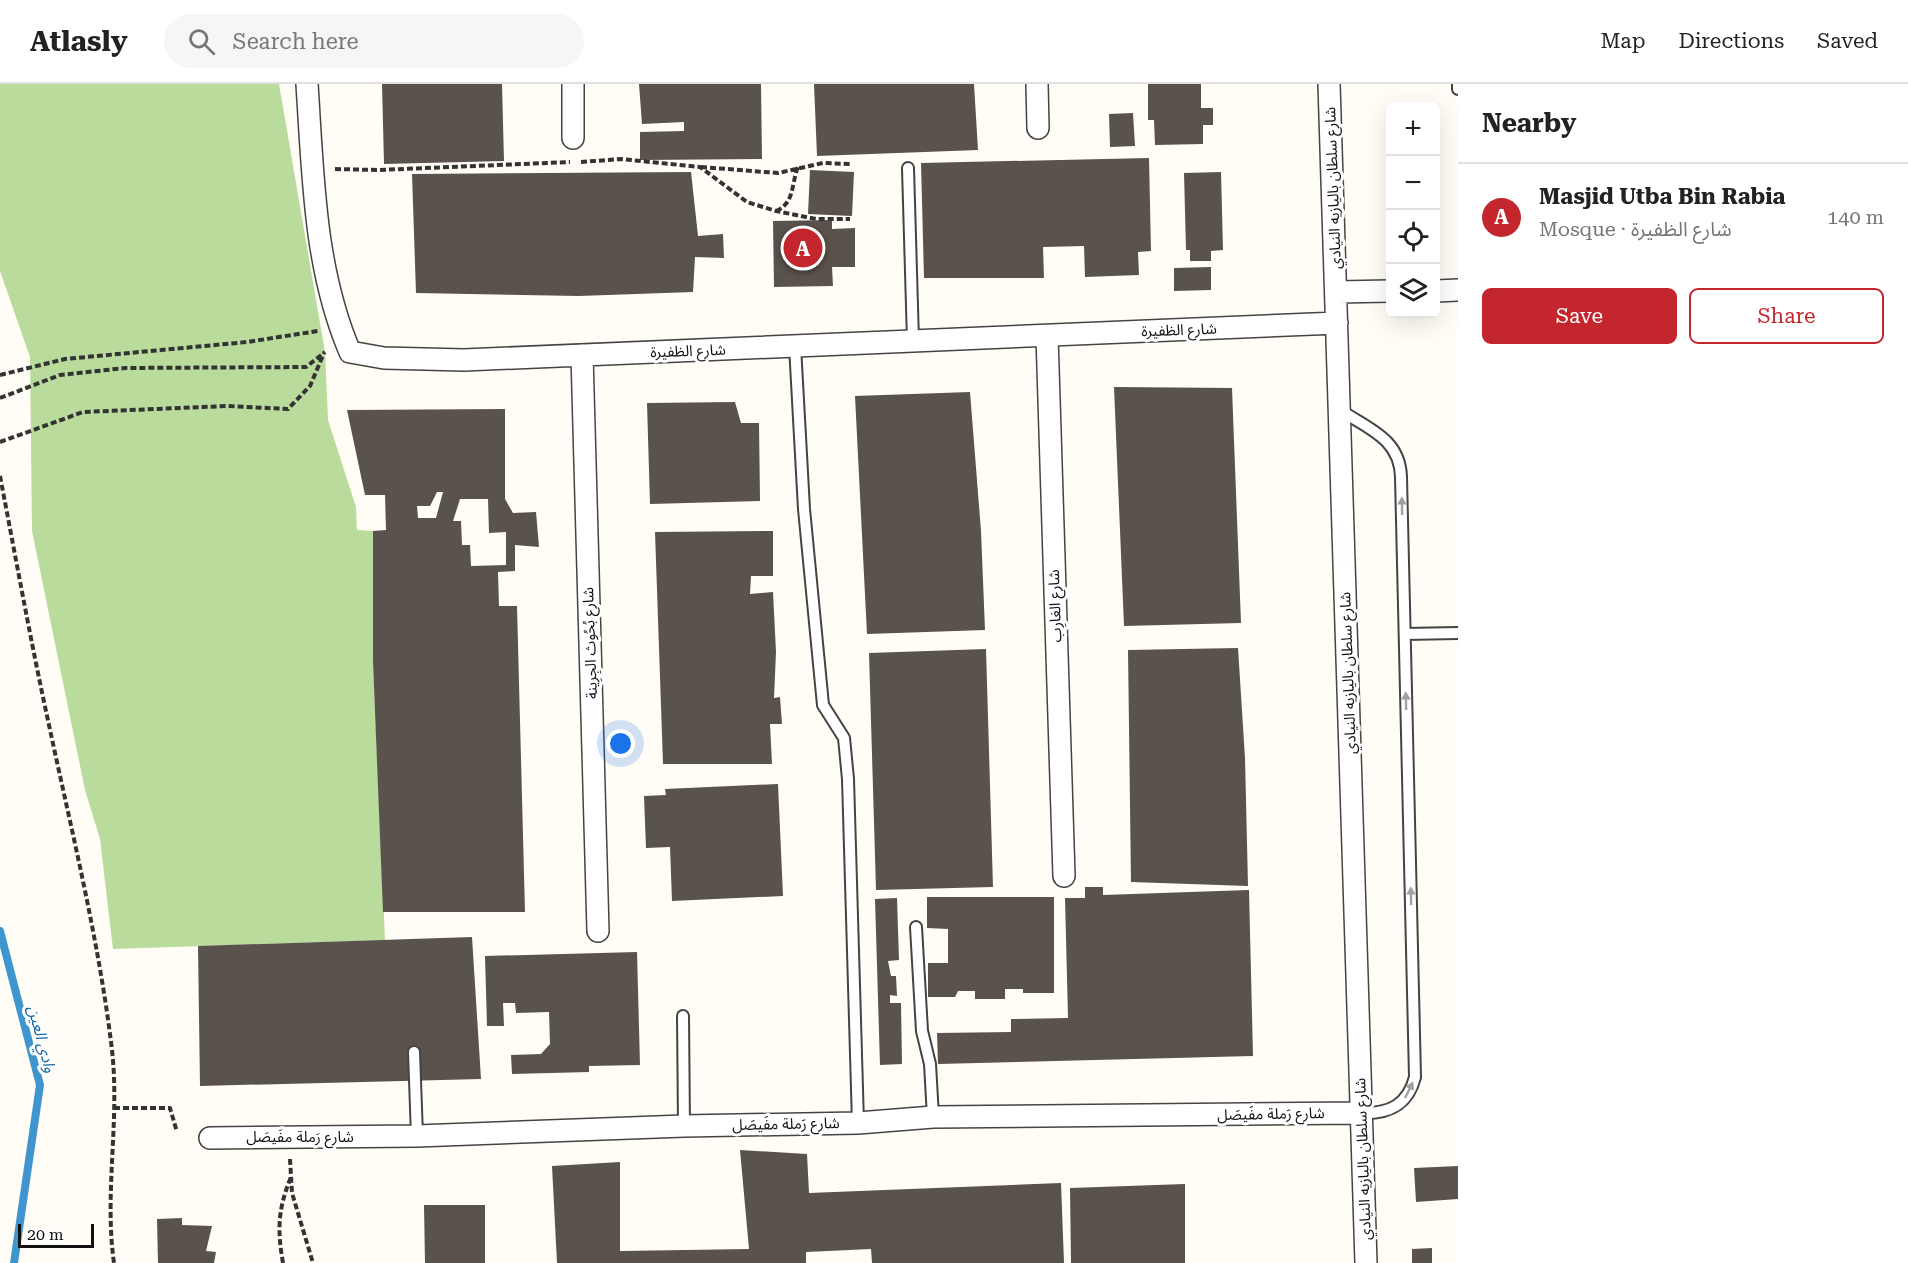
<!DOCTYPE html>
<html lang="en">
<head>
<meta charset="utf-8">
<style>
  :root { --surface:#fff; --page:#f6f6f6; --text:#222; --muted:#767676; --line:#e0e0e0; --accent:#c4262e }
  body { margin:0; font-family:"Roboto Serif","Noto Sans Arabic",serif; background:var(--page); color:var(--text) }
  .controls { position:absolute; right:18px; top:18px; display:grid; overflow:hidden; border-radius:9px; box-shadow:0 6px 24px #0002 }
  .controls button { width:54px; height:54px; display:grid; place-items:center; padding:0; border:0; border-bottom:2px solid var(--line); background:var(--surface); color:var(--text); font:30px sans-serif }
  .scale { position:absolute; left:18px; bottom:15px; width:76px; box-sizing:border-box; padding-left:6px; border:3px solid #111; border-top:0; font-size:16px; line-height:21px; white-space:nowrap; color:#111; -webkit-text-stroke:4px #fff; paint-order:stroke }
  .you { position:absolute; left:621px; top:660px; width:21px; height:21px; margin:-15px; border:4px solid #fff; border-radius:50%; background:#1a73e8; box-shadow:0 0 0 9px #1a73e833 }
  .badge { display:grid; place-items:center; width:39px; height:39px; border-radius:50%; background:var(--accent); color:#fff; font-size:20px; font-weight:700 }
  .pin { position:absolute; translate:-50% -50%; border:3px solid #fff; box-shadow:0 2px 6px #0006 }
  .list { margin:0; padding:0; list-style:none }
  h2 { display:flex; justify-content:space-between; align-items:center; height:78px; margin:0; padding:0 24px; font-size:26px }
  h2 small { font-size:20px; font-weight:400; color:var(--muted) }
  .list li { display:grid; grid-template-columns:39px 1fr auto; gap:18px; align-items:center; box-sizing:border-box; height:108px; padding:0 24px; border-top:2px solid var(--line) }
  .list b { display:block; font-size:22px; white-space:nowrap }
  .list p { margin:0; font-size:20px; white-space:nowrap; color:var(--muted) }
  .list em { font-size:20px; font-style:normal; color:var(--muted) }
  .actions { display:flex; gap:12px; padding:18px 24px }
  .actions a { flex:1; padding:14px 0; border:2px solid var(--accent); border-radius:9px; text-align:center; font-size:21px; color:var(--accent) }
  .actions .main { background:var(--accent); color:#fff }
  .icon { flex:none; width:33px; height:33px; fill:none; stroke:currentColor; stroke-width:2; stroke-linecap:round; stroke-linejoin:round }
  .map { position:relative; flex:none; width:1458px; height:1179px; overflow:hidden }
  header { display:flex; align-items:center; gap:36px; box-sizing:border-box; height:84px; padding:0 30px; background:var(--surface); border-bottom:2px solid var(--line) }
  header strong { font-size:28px }
  nav { display:flex; gap:33px; margin-inline-start:auto; font-size:21px }
  .search { width:420px; height:54px; background:var(--page); display:flex; align-items:center; gap:15px; box-sizing:border-box; padding:0 21px; border-radius:33px; color:var(--muted); font-size:22px }
  main { display:flex }
  aside { flex:1; background:var(--surface) }
  .map>svg:first-child { display:block }
</style>
</head>
<body>
<header>
<strong>Atlasly</strong>
<div class="search"><svg class="icon" aria-label="search" viewBox="0 0 24 24"><circle cx="10" cy="10" r="6"/><path d="M15 15l6 6"/></svg>Search here</div>
<nav><a>Map</a><a>Directions</a><a>Saved</a></nav>
</header>
<main>
<div class="map">
<svg width="1458" height="1179" viewBox="0 0 1458 1179">
  <rect width="100%" height="100%" fill="#fffdf5"/>
  <path fill="#b9dc9c" d="M0,0H279L325,268L328,336L356,423L357,446L373,447V578L385,856L113,865L100,755L85,706L32,447L30,273L0,187Z"/>
  <g fill="none" stroke-linecap="round" stroke-linejoin="round">
    <path stroke="#3f96cf" stroke-width="8" d="M0,847L40,1001L14,1179"/>
  </g>
  <path fill="#5a524d" fill-rule="evenodd" d="M382,0H502L504,77L384,80Z
    M639,0H761L762,75L640,76V48L684,47V38L642,40Z
    M814,0H974L978,66L817,72Z
    M1148,0H1201V24H1213V41H1203V60L1155,61L1154,36H1148Z
    M1133,29L1135,62L1110,63L1109,30Z
    M1149,74L1151,167L1138,168L1139,191L1085,193L1084,162L1043,163L1044,194H924L921,79Z
    M810,86L854,88L852,132L808,130Z
    M691,88L698,152L723,150L724,174L695,173L693,208L579,212L416,209L412,90Z
    M1221,88L1223,166L1211,167V177H1190V166H1186L1184,89Z
    M832,136V145L855,144V183H832L833,202L774,203L773,137Z
    M1211,183V206L1174,207V184Z
    M1114,303L1232,304L1241,539L1124,542Z
    M970,308L981,447L985,546L867,550L855,312Z
    M735,318L741,339H759L760,417L650,420L647,319Z
    M505,325V415L513,429L536,428L539,463L515,461V487L498,488L499,522H517L525,828H383L373,578V447L386,446L385,411H365L347,326ZM437,408H443L436,434H418L417,422H430ZM460,415H488L489,449L506,448V481L471,482L470,461H462L461,437H453Z
    M773,447V492H751L750,510L773,508L776,568L774,614L780,613L782,640H770L772,680H663L655,448Z
    M1238,564L1245,674L1248,802L1131,798L1128,566Z
    M986,565L993,803L876,806L869,569Z
    M778,700L783,812L672,817L670,763L646,764L644,712L666,711L665,705Z
    M1085,803H1103V811L1249,806L1253,972L938,980L937,949L1011,948V935L1068,934L1065,814H1085Z
    M927,813H1054V909H1023V905H1005V915H975V907H958L955,913H928V879H948V845L927,844Z
    M897,814L899,876L888,877L891,892H896L897,912L890,911V919H901L902,980L880,981L875,815Z
    M472,853L481,995L200,1002L198,862Z
    M637,868L640,981L589,982V988L512,990L511,971L541,970L550,960L549,928L516,929L515,919H503L504,942H487L485,872Z
    M740,1066L807,1070L809,1109L1061,1099L1064,1179H872L871,1165L806,1168V1179H557L552,1082L620,1078V1167L749,1165Z
    M1458,1082V1115L1416,1118L1414,1084Z
    M1185,1100V1179H1071L1070,1104Z
    M424,1121H485V1179H425Z
    M182,1134V1141L212,1142L206,1167L216,1168L214,1179H158L157,1135Z
    M1432,1164V1179H1412V1165Z"/>
  <g fill="none" stroke-linecap="round" stroke-linejoin="round">
    <g stroke="#444" stroke-width="14">
      <path id="service" d="M1458,0V5
        M908,84L913,257
        M795,262L804,425L823,621L844,654L848,695L858,1039
        M1340,326C1369,345 1400,355 1401,393L1415,993C1408,1021 1389,1030 1361,1029
        M1405,550L1458,549
        M916,843L922,947L930,980L933,1033
        M683,932L684,1042
        M414,968L417,1052"/>
    </g>
    <g stroke="#444" stroke-width="24">
      <path id="minor" d="M307,0C313,90 314,184 350,268L384,274L464,276L1337,239
        M573,0V54
        M1037,0L1038,44
        M1329,0L1366,1179
        M1436,207L1458,206
        M1337,208L1390,207
        M1047,252L1064,792
        M582,271L598,847
        M210,1054L417,1052L684,1042L858,1039L933,1033L1361,1029"/>
    </g>
    <path stroke="#333" stroke-width="4" stroke-dasharray="6 3" stroke-linecap="butt" d="M581,78L621,75L700,83L747,118L776,127L816,135H850
      M701,83L778,89L823,79L850,80
      M335,85L378,86L570,78
      M776,127C795,119 791,100 798,83
      M0,291L65,275L247,258L318,247
      M0,314L60,291L125,284L306,283L325,268
      M0,358L83,328L227,322L288,325L310,302L324,269
      M0,392C16,475 31,559 49,641C72,749 99,857 112,966C120,1037 104,1109 114,1179
      M114,1024H170L177,1048
      M290,1075L292,1109L313,1179
      M283,1179C277,1145 278,1125 291,1093"/>
    <use href="#service" stroke="#fff" stroke-width="10"/>
    <use href="#minor" stroke="#fff" stroke-width="21"/>
  </g>
  <defs><path id="oneway-solid" d="M-6-.8H1V-3.2L6.5 0L1 3.2V.8H-6Z" transform="scale(1.5)"/></defs>
  <g fill="#a0a0a0">
    <use href="#oneway-solid" transform="translate(1402 422) rotate(-91)"/>
    <use href="#oneway-solid" transform="translate(1406 617) rotate(-91)"/>
    <use href="#oneway-solid" transform="translate(1411 812) rotate(-91)"/>
    <use href="#oneway-solid" transform="translate(1409 1006) rotate(-64)"/>
  </g>
  <g text-anchor="middle" dominant-baseline="central" stroke-width="6" stroke-linejoin="round" paint-order="stroke">
    <g font-size="15" fill="#111" stroke="#fff">
      <text transform="translate(1333 104) rotate(-92)">شارع سلطان باليازيه النيادي</text>
      <text transform="translate(1179 246) rotate(-2)">شارع الظفيرة</text>
      <text transform="translate(688 267) rotate(-2)">شارع الظفيرة</text>
      <text transform="translate(1055 522) rotate(-92)">شارع الغارِب</text>
      <text transform="translate(590 559) rotate(-92)">شارع بُحُوث الجِرِينة</text>
      <text transform="translate(1348 589) rotate(-92)">شارع سلطان باليازيه النيادي</text>
      <text transform="translate(1271 1030) rotate(-1)">شارع رَملة مفَيصَل</text>
      <text transform="translate(786 1040) rotate(-1)">شارع رَملة مفَيصَل</text>
      <text x="300" y="1053">شارع رَملة مفَيصَل</text>
      <text transform="translate(1363 1075) rotate(-92)">شارع سلطان باليازيه النيادي</text>
    </g>
    <g font-size="16" font-style="italic" fill="#1768a6" stroke="#fff">
      <text transform="translate(42 955) rotate(75)">وادي العين</text>
    </g>
  </g>
</svg>
<div class="controls">
<button>+</button>
<button>−</button>
<button><svg class="icon" aria-label="locate" viewBox="0 0 24 24"><circle cx="12" cy="12" r="6"/><path d="M12 2v4M12 18v4M2 12h4M18 12h4"/></svg></button>
<button><svg class="icon" aria-label="layers" viewBox="0 0 24 24"><path d="M12 4l9 5-9 5-9-5zM3 14l9 5 9-5"/></svg></button>
</div>
<div class="scale">20 m</div>
<div class="you"></div>
<div class="pin badge" style="left:803px;top:164px">A</div>
</div>
<aside>
<h2>Nearby<small></small></h2>
<ul class="list">
<li><span class="badge">A</span><div><b>Masjid Utba Bin Rabia</b><p>Mosque · شارع الظفيرة</p></div><em>140 m</em></li>
</ul>
<div class="actions"><a class="main">Save</a><a>Share</a></div>
</aside>
</main>
</body>
</html>
